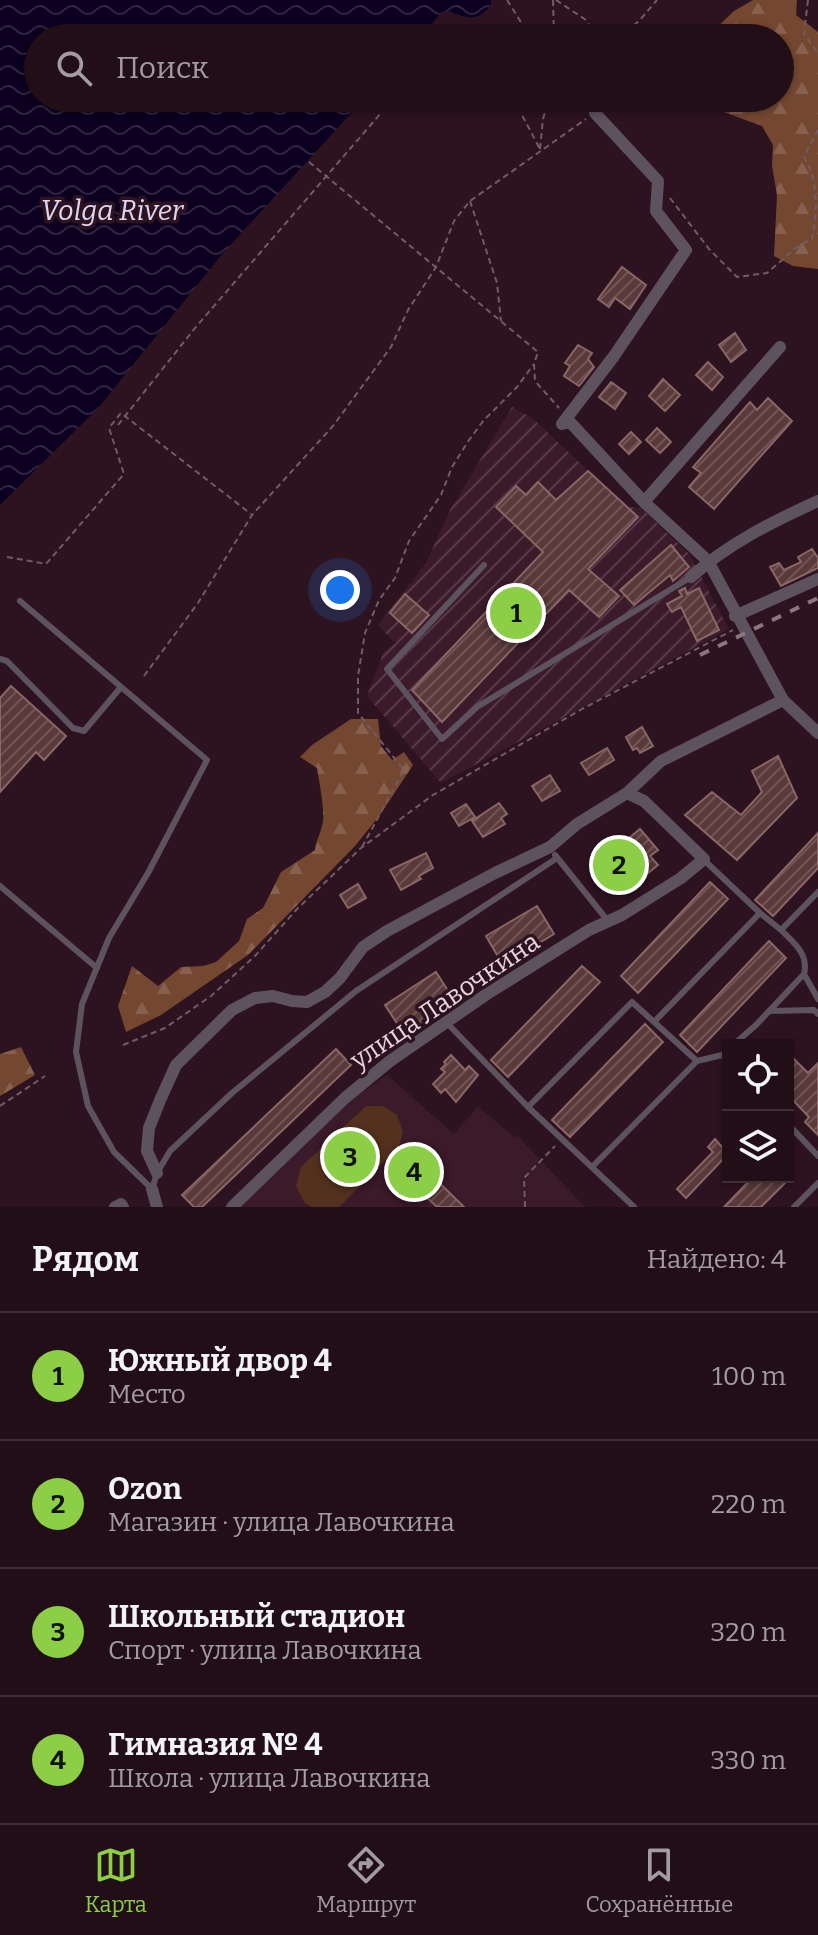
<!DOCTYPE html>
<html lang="ru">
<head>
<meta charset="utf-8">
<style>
  :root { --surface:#220e17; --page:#2e1c24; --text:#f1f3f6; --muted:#a29ca1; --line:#3f2e36; --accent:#8cce45 }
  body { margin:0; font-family:Bitter,serif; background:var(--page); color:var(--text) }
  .controls { position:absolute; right:24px; bottom:24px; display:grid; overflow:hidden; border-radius:0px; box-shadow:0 2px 6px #0004 }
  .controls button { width:72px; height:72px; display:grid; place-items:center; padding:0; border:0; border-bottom:2px solid var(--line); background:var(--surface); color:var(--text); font:40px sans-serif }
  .you { position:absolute; left:340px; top:590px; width:28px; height:28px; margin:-20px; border:6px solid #fff; border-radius:50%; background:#1a73e8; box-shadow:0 0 0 12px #1a73e833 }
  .badge { display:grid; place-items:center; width:52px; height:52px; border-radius:50%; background:var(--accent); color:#111; font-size:26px; font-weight:700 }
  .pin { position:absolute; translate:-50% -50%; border:4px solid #fff; box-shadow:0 2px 8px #0006 }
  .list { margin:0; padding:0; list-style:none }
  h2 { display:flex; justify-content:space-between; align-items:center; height:104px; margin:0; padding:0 32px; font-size:34px }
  h2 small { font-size:26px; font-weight:400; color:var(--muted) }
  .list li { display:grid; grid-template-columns:52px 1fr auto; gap:24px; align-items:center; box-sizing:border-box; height:128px; padding:0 32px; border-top:2px solid var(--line) }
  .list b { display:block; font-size:30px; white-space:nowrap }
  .list p { margin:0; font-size:26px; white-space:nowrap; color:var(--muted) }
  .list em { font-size:26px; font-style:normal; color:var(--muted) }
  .icon { flex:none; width:44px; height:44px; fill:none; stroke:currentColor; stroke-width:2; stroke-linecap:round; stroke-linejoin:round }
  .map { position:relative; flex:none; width:818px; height:1207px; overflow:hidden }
  .search { position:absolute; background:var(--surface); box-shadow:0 2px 6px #0004; left:24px; right:24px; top:24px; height:88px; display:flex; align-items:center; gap:20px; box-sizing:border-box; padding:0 28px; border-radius:44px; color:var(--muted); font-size:30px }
  .sheet { height:616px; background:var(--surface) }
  nav { display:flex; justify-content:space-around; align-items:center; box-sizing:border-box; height:112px; border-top:2px solid var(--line); background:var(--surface); font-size:22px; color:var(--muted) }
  nav a { display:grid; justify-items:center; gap:4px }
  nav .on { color:var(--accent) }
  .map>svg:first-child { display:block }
</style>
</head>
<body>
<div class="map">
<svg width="818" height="1207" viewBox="0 0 818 1207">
  <defs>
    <pattern id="industrial-furrows" width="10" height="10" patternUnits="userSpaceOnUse" patternTransform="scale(2)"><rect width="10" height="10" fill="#3b1a29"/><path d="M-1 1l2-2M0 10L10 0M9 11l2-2" fill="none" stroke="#573a47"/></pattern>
    <pattern id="forest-firs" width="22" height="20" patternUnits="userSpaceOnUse" patternTransform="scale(2)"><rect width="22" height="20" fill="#734730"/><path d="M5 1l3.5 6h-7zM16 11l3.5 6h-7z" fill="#87614d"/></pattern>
    <pattern id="water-waves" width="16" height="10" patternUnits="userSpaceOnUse" patternTransform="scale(2)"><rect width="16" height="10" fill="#0b0020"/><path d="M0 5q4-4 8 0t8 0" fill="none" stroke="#2f2440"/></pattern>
    <pattern id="building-hatch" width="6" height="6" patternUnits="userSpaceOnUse" patternTransform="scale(2)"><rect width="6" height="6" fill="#593939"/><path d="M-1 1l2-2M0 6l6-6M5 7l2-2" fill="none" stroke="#715555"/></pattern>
  </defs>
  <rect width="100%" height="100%" fill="#2d131f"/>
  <path fill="#3b1a29" d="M387,1075L454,1134L478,1106L514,1137L517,1135L585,1207H240L353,1098Z"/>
  <path fill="url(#industrial-furrows)" d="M512,407L531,417L627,507L641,508L689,554L729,629L441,783L367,696L384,651L395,643L378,625L426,563L450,510Z"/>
  <path fill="#54311e" d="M366,1106H383L397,1115L403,1131L399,1147L339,1207H311L304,1202L296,1186L301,1167Z"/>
  <path fill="url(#forest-firs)" d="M753,0H797L796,15L818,32V269L793,266L774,256L777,195L772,166L773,145L762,126L710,107L708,98H780V38H706L734,11Z
    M351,719H378L381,746L392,760L404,752L413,765L380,815L355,846L248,955L161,1015L126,1032L118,1006L132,966L158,986L181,967L203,966L216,962L239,941L247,919L263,908L281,872L315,850C316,840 320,835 322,826C326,814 319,781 317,768L300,757L312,745Z
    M21,1047L35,1075L0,1096V1054Z"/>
  <path fill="url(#water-waves)" d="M0,0H491V5C476,23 467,18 448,11L440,14L420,38H38V98H365L223,253L99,407L0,505Z"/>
  <path fill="url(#building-hatch)" stroke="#8a6665" stroke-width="2" d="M622,267L646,285L630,309L615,298L609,307L598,299Z
    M735,333L746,350L731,362L719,345Z
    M578,345L592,353L588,359L594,367L579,386L564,376L570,366L565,363Z
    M708,362L723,377L712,390L696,375Z
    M663,379L680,395L665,411L649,396Z
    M611,382L626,393L615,409L599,397Z
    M768,398L792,421L714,509L689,487L701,473L693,467L750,402L757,410Z
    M657,428L671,442L660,453L646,440Z
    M631,432L641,442L629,454L619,444Z
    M588,471L638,517L588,569L619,596L599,617L569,590L442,722L412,690L543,552L496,507L516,486L526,495L538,482L556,500Z
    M671,545L689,567L673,581L670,575L634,605L620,590Z
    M812,549L818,558V568L781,586L770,567L779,563L784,570L801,562L798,557Z
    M685,588L687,594L699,588L719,630L697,641L681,607L672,612L667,604L682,596L679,591Z
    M405,594L429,615L412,633L390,613Z
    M11,686L66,736L44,760L36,752L0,792V698Z
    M642,727L653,746L640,753L637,748L633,750L626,737Z
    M607,748L614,760L589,775L581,763Z
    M778,756L797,798L737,860L685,815L712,792L741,815L762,792L752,771Z
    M550,775L560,791L542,801L532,786Z
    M499,803L507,814L501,818L505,824L483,837L472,821Z
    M466,804L475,817L459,826L451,813Z
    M640,829L658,850L650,856L658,865L628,890L621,882L612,890L594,867Z
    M818,833V868L773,916L755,900Z
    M426,853L433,868L419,876L421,879L401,890L390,870Z
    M710,882L728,899L638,993L621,976Z
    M358,884L366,898L348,908L340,895Z
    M537,906L554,934L503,965L486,936Z
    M769,941L786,958L697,1052L680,1035Z
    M582,966L600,982L508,1077L491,1060Z
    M436,972L454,1000L404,1034L385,1005Z
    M645,1024L663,1042L570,1137L552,1120Z
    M336,1049L351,1065L202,1207H194L182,1195Z
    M451,1055L465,1070L469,1066L478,1075L456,1102L445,1089L441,1093L433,1084L445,1072L441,1069L446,1064L444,1062Z
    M793,1058L808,1073L818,1063V1135L805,1122L809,1117L788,1095V1062Z
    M715,1139L728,1154L686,1198L677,1189L713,1152L708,1147Z
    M423,1167L464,1207H437L409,1181Z
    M753,1177H791L761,1207H724Z"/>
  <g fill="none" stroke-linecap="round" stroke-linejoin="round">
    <path stroke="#725b65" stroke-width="2" stroke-dasharray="6 4" stroke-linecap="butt" d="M507,0L531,38
      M553,0L554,38
      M556,0L586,20L596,38
      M808,0L804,34L818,53
      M618,38L639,21L657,0
      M513,98L540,149
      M540,149L543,119L549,98
      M309,162L538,352L534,364L535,381L559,408
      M670,198L709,249L737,277L767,273L797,247L812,239C818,212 818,179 804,157L818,130
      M470,201L497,283L501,321
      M118,425L195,328L394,98
      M7,557L46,564L124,474L109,428L121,413L251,514
      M144,676L198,603L252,515L333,426L391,347L408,310L436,267L454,221L470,201L586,119
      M362,847L404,770L358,713V676L365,633L379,600L395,578L409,541L441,495L452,467L469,440L484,420L517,387L534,364
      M123,1045L165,1028L211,996L255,956L297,909L361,848L433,795L582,709L733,630
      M0,1106L45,1076
      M525,1207L524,1178L555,1146"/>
    <path stroke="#5d535e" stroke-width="6" d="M484,565L387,669L442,739L477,707L691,577
      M20,601L207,760L148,873L109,938L82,1004L76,1052L88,1106L114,1152L152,1189L157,1173L170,1151L232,1093L356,991L557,858
      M0,659L7,661L73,728L84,731L121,687
      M555,855L608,921
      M0,886L97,968
      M760,913L781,930L818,892
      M781,930C794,943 809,954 804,974
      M769,1011L814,1010L818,1014
      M446,1022L528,1107L634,1207
      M654,1022L760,913L704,860
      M733,1045L756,1025L804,974L818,999
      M528,1107L632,1002L697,1061L722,1055L728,1062
      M788,1124L818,1156
      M592,1167L697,1061
      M794,1207L818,1183"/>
    <path stroke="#5d535e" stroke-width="12" d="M595,113L658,181L656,211L686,250L614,356L562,424L570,422L644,502L708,561L783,700L818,733
      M644,502L780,347
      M691,577C729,543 772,522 818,501
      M735,616L818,579
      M157,1173L147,1151L149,1128L161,1098L176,1065L232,1010L255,998L273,996L292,1001L307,1002L325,992L340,978L363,947L387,931L495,873L550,847L577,824L627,793L661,761L783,700
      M152,1189L157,1207
      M115,1207L121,1204L123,1207
      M232,1207L345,1098L390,1061L487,994L589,930L622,915L681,878L704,859L644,801L627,793"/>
    <path stroke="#8b757e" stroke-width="4" stroke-dasharray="10 10" stroke-linecap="butt" d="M700,655L818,598"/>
  </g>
  <g text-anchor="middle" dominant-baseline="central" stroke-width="7" stroke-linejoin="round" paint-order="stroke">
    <g font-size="26" fill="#e8d5dc" stroke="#2d131f">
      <text transform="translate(445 1001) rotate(-34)">улица Лавочкина</text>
    </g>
    <g font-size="28" font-style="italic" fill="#ded7f4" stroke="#2d131f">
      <text x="112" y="210">Volga River</text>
    </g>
  </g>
</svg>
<div class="controls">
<button><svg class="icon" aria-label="locate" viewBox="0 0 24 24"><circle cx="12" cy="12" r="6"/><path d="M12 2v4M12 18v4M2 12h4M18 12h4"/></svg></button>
<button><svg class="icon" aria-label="layers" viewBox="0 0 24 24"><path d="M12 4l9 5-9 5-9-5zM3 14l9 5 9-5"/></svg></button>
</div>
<div class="you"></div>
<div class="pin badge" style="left:516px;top:613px">1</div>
<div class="pin badge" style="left:619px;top:865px">2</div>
<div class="pin badge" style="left:350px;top:1157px">3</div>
<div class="pin badge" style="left:414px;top:1172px">4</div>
<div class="search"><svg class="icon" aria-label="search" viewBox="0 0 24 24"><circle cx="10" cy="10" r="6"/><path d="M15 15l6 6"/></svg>Поиск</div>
</div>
<section class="sheet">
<h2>Рядом<small>Найдено: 4</small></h2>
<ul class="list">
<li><span class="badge">1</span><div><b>Южный двор 4</b><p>Место</p></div><em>100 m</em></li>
<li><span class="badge">2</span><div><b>Ozon</b><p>Магазин · улица Лавочкина</p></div><em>220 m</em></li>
<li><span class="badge">3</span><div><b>Школьный стадион</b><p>Спорт · улица Лавочкина</p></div><em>320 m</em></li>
<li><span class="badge">4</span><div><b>Гимназия № 4</b><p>Школа · улица Лавочкина</p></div><em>330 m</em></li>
</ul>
</section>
<nav>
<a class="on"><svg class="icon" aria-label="map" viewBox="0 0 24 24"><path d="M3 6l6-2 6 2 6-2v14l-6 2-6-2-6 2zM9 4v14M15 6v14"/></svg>Карта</a>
<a><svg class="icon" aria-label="directions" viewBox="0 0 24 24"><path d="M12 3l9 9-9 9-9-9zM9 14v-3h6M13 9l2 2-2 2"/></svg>Маршрут</a>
<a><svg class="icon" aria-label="saved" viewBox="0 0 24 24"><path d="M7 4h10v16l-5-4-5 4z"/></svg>Сохранённые</a>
</nav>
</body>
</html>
